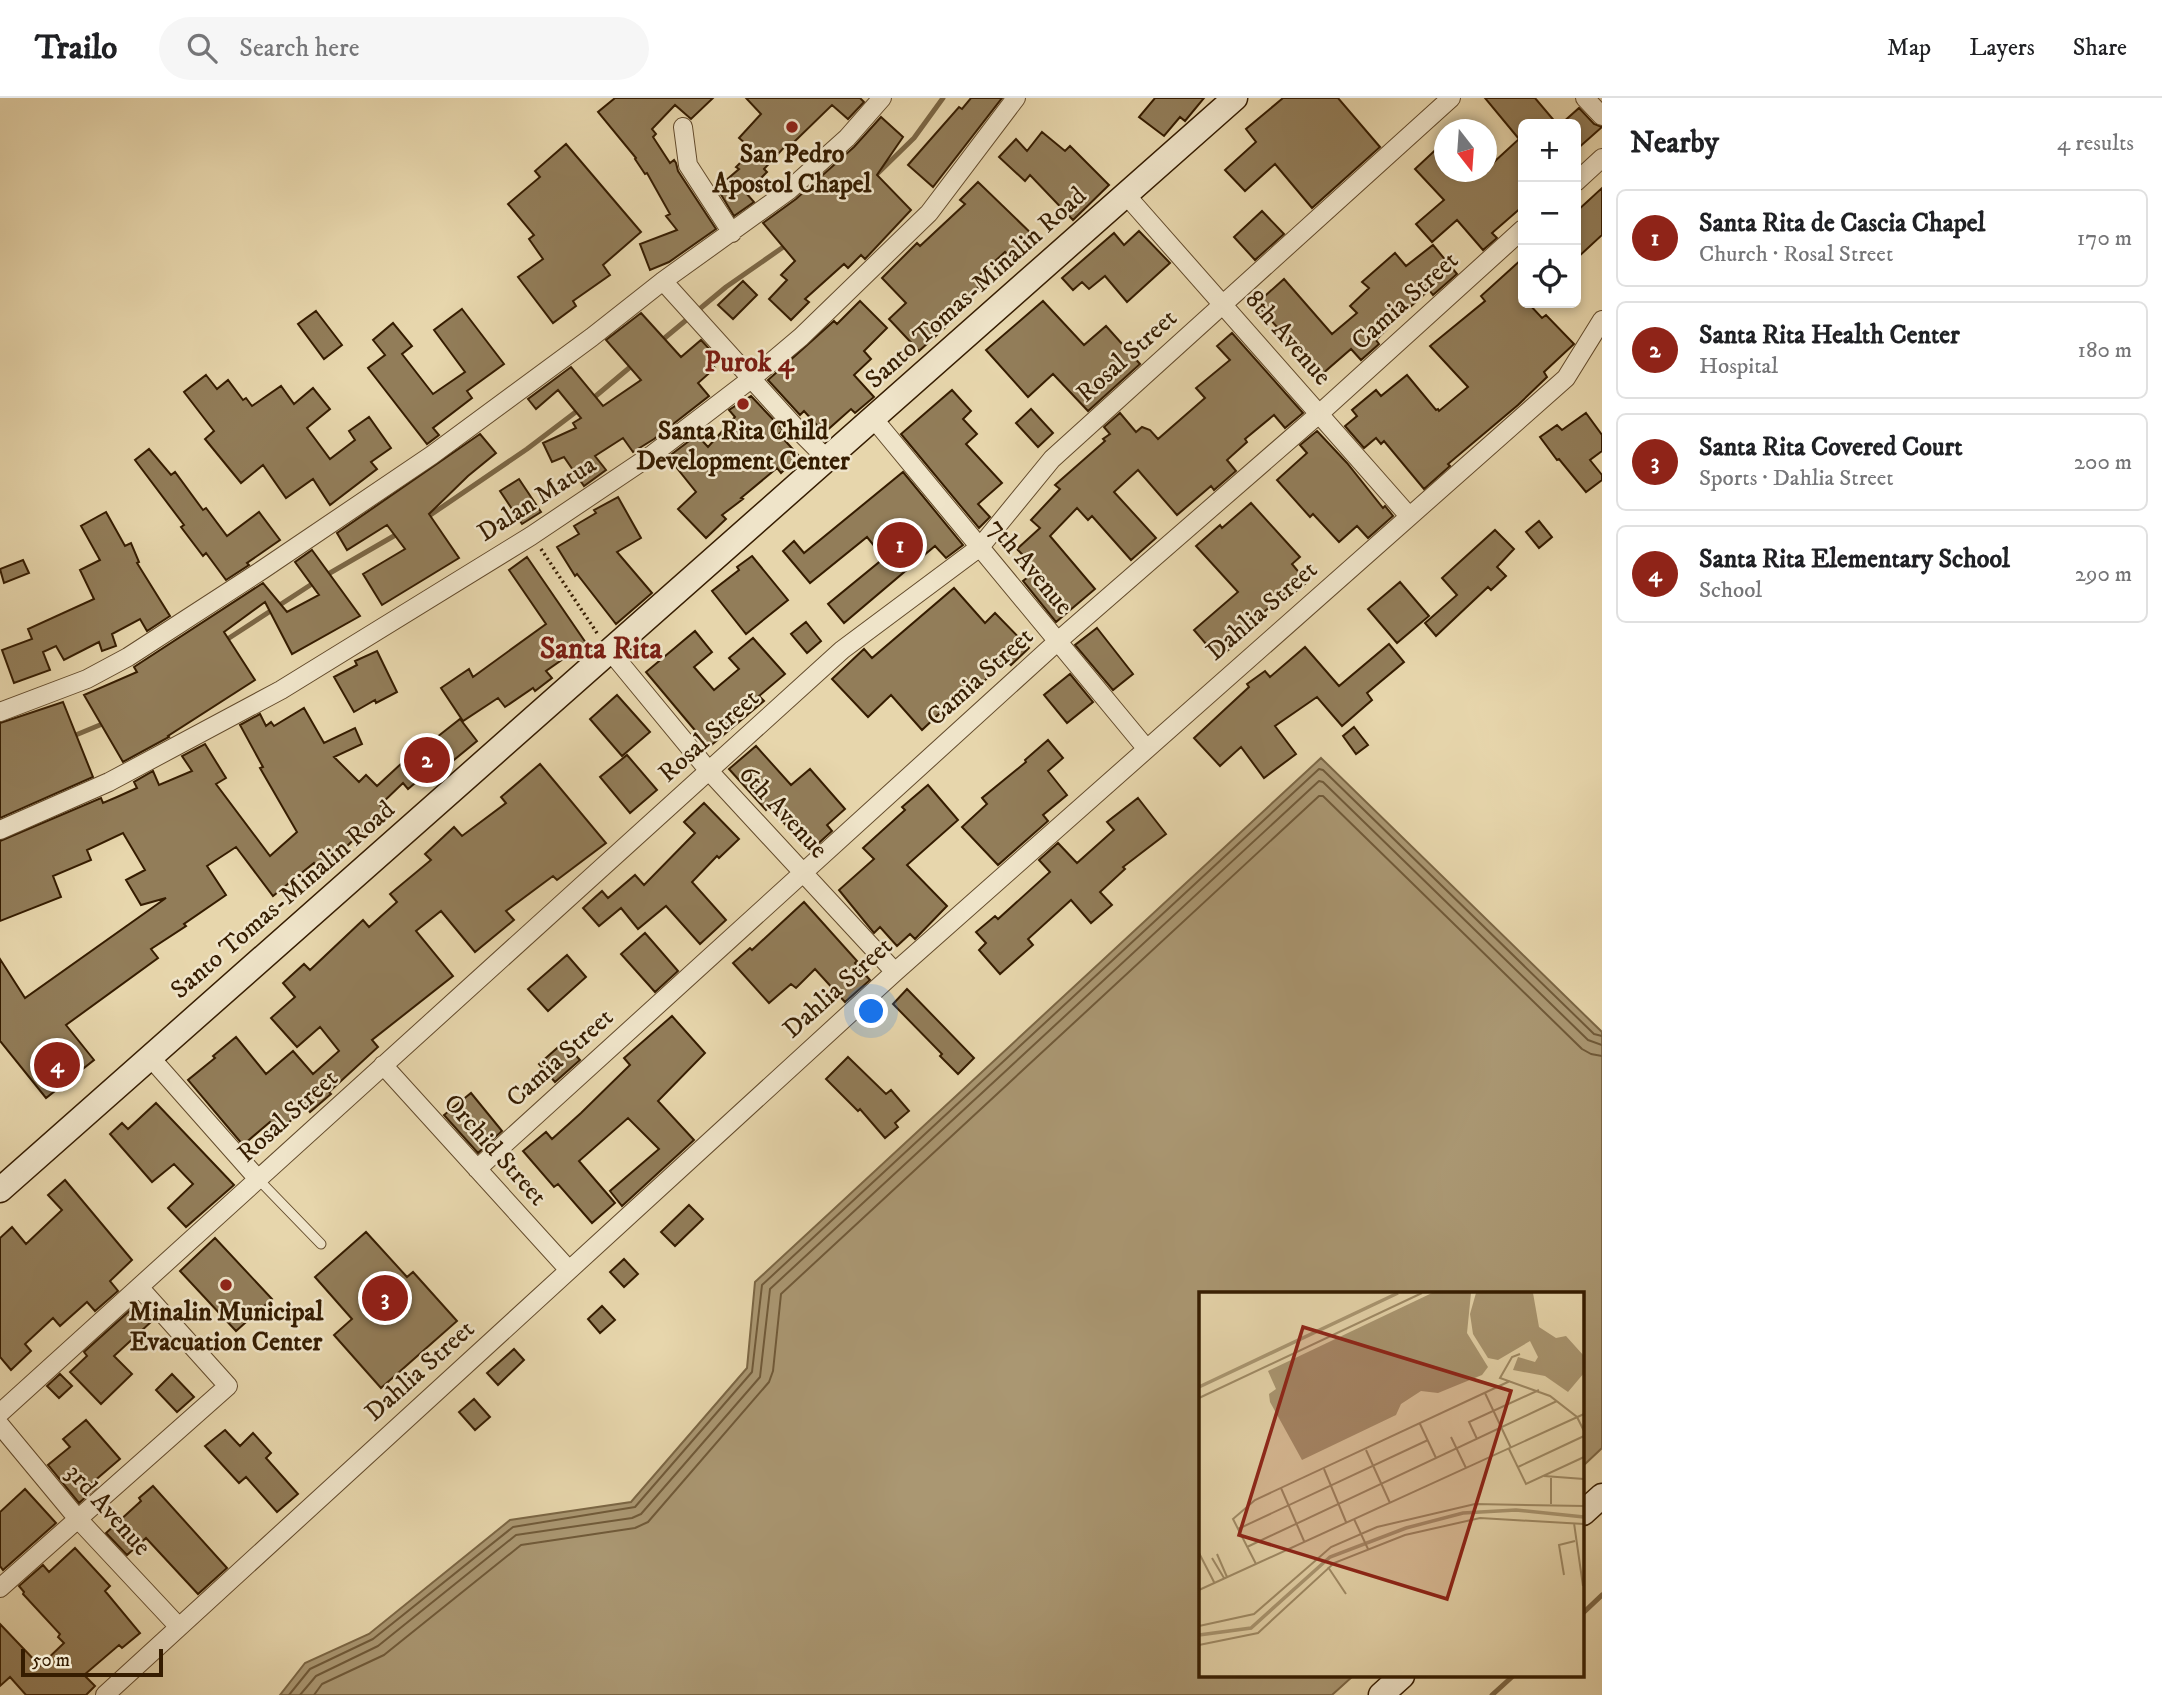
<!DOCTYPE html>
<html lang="en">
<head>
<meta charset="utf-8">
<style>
  :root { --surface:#fff; --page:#f6f6f6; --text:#202124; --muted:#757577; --line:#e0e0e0; --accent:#8f2418 }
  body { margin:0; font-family:"IM FELL DW Pica",serif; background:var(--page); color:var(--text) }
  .controls { position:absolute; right:21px; top:21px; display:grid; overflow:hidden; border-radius:10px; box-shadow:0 4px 10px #0003 }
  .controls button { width:63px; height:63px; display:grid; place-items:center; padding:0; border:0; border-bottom:2px solid var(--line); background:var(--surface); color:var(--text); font:35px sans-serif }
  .compass { position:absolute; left:1434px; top:21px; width:63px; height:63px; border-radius:50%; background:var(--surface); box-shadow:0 4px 10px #0003; rotate:163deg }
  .scale { position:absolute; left:21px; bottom:18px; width:142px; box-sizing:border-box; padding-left:7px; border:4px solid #351c00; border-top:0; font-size:19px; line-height:24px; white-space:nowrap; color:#351c00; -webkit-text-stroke:5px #efe4c9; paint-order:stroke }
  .you { position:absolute; left:872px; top:914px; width:24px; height:24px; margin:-18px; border:5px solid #fff; border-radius:50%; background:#1a73e8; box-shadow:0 0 0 10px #1a73e833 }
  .badge { display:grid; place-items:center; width:46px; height:46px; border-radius:50%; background:var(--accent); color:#fff; font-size:23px; font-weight:700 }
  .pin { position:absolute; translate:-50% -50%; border:4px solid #fff; box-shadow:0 2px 7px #0006 }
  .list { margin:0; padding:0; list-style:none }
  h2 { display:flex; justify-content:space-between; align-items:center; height:91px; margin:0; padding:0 28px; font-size:30px }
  h2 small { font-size:23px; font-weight:400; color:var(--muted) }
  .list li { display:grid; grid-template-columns:46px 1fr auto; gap:21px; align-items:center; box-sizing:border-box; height:98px; margin:0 14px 14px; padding:0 14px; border:2px solid var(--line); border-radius:10px }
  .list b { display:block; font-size:26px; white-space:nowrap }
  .list p { margin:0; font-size:23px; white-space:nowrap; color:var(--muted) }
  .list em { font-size:23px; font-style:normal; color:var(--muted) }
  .icon { flex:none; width:38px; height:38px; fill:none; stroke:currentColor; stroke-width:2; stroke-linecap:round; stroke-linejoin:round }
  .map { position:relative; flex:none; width:1602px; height:1597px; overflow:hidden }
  header { display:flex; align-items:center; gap:42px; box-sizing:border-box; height:98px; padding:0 35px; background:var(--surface); border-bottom:2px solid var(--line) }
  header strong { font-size:33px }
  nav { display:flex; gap:38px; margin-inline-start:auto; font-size:24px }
  .search { width:490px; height:63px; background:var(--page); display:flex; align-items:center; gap:18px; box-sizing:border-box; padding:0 24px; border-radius:38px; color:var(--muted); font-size:26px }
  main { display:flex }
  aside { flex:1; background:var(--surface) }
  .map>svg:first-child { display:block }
</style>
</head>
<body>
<header>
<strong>Trailo</strong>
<div class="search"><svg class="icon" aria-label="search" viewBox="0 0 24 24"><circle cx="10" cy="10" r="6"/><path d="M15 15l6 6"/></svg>Search here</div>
<nav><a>Map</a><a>Layers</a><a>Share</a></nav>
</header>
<main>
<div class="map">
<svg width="1602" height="1597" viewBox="0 0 1602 1597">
  <rect width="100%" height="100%" fill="#e7d6ac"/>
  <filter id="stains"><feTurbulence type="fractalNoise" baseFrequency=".00286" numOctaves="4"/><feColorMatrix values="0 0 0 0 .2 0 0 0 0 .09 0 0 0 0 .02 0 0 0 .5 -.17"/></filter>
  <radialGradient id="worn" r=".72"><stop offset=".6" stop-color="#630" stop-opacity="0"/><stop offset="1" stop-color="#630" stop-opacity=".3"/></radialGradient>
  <path fill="#aa9772" stroke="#7b6644" stroke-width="2" d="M1321,660L1602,934V1350L1583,1368V1196H1201V1578H1353L1332,1597H280L305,1565L369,1536L510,1422L631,1404L747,1270L755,1184Z"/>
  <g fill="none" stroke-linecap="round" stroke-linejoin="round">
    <path stroke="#705a39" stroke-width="2" d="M289,1597L310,1571L373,1541L513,1429L635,1409L752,1274L762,1187L1319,671L1323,672L1594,936L1602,938
      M300,1597L316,1578L378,1548L516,1437L632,1420L641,1416L760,1279L770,1191L1319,683L1323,684L1588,942L1602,947
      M314,1597L322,1586L384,1557L521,1447L635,1430L648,1424L769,1284L773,1273L781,1196L1319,698H1323L1582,951L1591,956L1602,958"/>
    <path stroke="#7b6644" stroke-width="5" d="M874,79L914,40L943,0
      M661,243L726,189L789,145
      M591,302L635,265
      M426,420L527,351L581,310
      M323,479L399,435
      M223,544L315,484
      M71,639L107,624
      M1583,1515L1602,1497
      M1492,1597L1513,1578"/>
  </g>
  <path fill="#927d59" stroke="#351c00" stroke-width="2" d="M615,0H713L691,21L675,7L652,31L656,36L653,39L670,65L674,62L676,65L678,73L716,131L669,164L650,172L640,146L677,132L666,118L670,116L647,75L645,76L635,61L636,60L598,14Z
    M746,0H860L864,4L848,21L832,7L792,46L789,44L764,71L767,74L746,95L754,104L734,118L717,90L739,71L736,69L753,52L739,40L761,16Z
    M971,0H1002L933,89L908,67L959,9L962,11Z
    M1155,0H1204L1185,23L1180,19L1164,38L1139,19Z
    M1283,0H1338L1380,49L1312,110L1275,66L1245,93L1225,72L1256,44L1246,31Z
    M1485,0H1535L1557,26H1523V108L1492,135L1497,140L1483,152L1457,122L1432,144L1416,126L1444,102L1415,71L1445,43V74H1487V55L1494,64L1519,41Z
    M1579,10L1594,26L1602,29L1576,52V26H1561Z
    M881,19L903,39L877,77L911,112L865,161L861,157L848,170L844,166L805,201L809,204L791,222L769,201L787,182L781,177L795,163L763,125L796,101L854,49Z
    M1042,34L1065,53L1070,48L1109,87L1073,122L1030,77L1025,83L999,59L1016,41L1027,53Z
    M566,46L641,134L603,167L610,177L573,203L576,208L553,225L518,179L543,161L529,141L534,137L508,106L540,79L535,73Z
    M978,84L1039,143L1016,165L1005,154L974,182L980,188L954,212L959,217L919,253L889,221L906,205L882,180L917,145L920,148L965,106L960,102Z
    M1602,90V137L1576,161V114Z
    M1262,113L1284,136L1255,162L1234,139Z
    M1139,133L1170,165L1127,204L1105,178L1089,191L1082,184L1073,192L1062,180L1114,135L1124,147Z
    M1433,147L1457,176L1433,197L1429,192L1398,220L1376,242L1379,246L1361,262L1351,251L1321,277L1256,206L1284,181L1332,236L1357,215L1350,208L1369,190L1362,184L1395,155L1406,168Z
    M1523,160V205H1528L1542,220L1546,217L1574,246L1544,274L1547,279L1518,307L1448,366L1450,368L1424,391L1384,343L1381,346L1376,340L1364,350L1345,328L1357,318L1352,312L1376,292L1381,298L1407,277L1436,312L1438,311L1439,313L1468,289L1430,248L1485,203L1481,198Z
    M743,183L757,197L733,221L718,207Z
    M860,203L887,230L864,253L871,261L854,277L874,299L855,315L851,311L824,335L804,313L800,317L768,282L834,223L837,226Z
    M1043,203L1084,247L1106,228L1140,266L1088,313L1053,276L1028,299L986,252Z
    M462,211L504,266L467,293L472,300L433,330L439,337L427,346L368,270L385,257L373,242L393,225L412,248L402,256L433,296L465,274L434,232Z
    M316,213L342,247L324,261L298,226Z
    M641,215L681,259L701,242L713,255L707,261L715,270L698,285L709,298L654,341L633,354L623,340L595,358L606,372L584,388L564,359L552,364L543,345L576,330L573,325L581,320L558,292L536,311L528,301L571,269L603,308L641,282L606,242Z
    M1232,235L1303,315L1285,330L1274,317L1245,341L1247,344L1227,362L1236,373L1214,392L1211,388L1177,417L1138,372L1114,394L1156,440L1131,462L1092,418L1088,422L1077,410L1050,438L1095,491L1056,524L1023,483L1037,472L1017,451L1040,430L1031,422L1060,391L1055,387L1105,343L1103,341L1110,336L1104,329L1120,315L1136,334L1142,329L1150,332L1158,341L1205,300L1196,290L1230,262L1217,248Z
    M206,277L217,291L228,282L243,302L246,300L252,308L281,288L294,306L313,290L330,311L307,330L330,361L355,342L349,333L369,319L391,350L371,364L377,371L330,407L313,381L286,400L263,367L241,385L205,341L214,333L184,294Z
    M952,292L971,313L963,321L977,336L966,346L1002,385L978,406L990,419L979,430L901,336Z
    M751,298L783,332L779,336L799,358L781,375L777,370L741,400L743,401L722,417L726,421L706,440L678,411L696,394L668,359L697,337L708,349L735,319L729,312Z
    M1031,311L1053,335L1038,349L1016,325Z
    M1586,315L1602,337V353L1590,362L1602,377V382L1586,394L1559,361L1557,362L1540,339L1557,327L1562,332Z
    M1317,333L1347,365L1383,410L1385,408L1393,418L1368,440L1357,428L1339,444L1313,416L1310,419L1277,382L1307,355L1300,347Z
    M480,336L496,355L468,378L429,416L459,460L382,507L363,476L405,451L387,427L347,452L337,435Z
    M149,351L171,377L175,374L203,412L206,410L227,438L259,414L280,442L247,465L249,467L226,482L206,455L203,458L181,429L184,427L135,362Z
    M903,374L963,447L946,460L935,448L844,525L828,506L884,460L867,439L810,485L783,453L794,443L804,455Z
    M519,381L541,414L522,426L500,393Z
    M618,399L641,440L617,454L652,495L616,526L577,476L575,478L557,449L579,436L574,428L596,415L594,412Z
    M1251,405L1300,459L1292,466L1307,484L1289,499L1286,495L1236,538L1240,543L1218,560L1194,532L1238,494L1196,448L1220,427L1222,430Z
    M106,414L125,448L131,445L139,464L137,465L170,518L147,533L140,521L112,536L116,548L102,553L99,544L64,562L56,548L43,554L50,572L14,585L2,552L32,541L28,531L94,501L80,472L100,462L81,428Z
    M1539,423L1552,439L1539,450L1526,434Z
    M1495,432L1514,451L1497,469L1506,478L1491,492L1488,489L1436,538L1425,525L1457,497L1442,480Z
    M312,452L360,518L292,556L265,504L224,534L255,582L168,638L169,639L123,664L84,597L137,574L134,569L263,485L287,514L319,497L295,464Z
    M752,458L788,502L746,536L712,493L739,472L737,469Z
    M527,459L586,545L546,573L552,580L535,593L533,590L505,609L498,600L463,623L441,590L469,571L473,579L546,526L509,472Z
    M23,462L29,475L4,485L0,471Z
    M1400,484L1429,518L1397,545L1368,511Z
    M954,490L985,525L995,515L1029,550L1011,567L1006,562L978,589L973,584L922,632L891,597L868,619L832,581L864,551L872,560Z
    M806,524L821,543L807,555L791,536Z
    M1097,530L1133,576L1113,592L1075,547Z
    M695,533L712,554L694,569L714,592L739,571L729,560L753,540L785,576L759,598L764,603L709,649L646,574Z
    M1389,546L1404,564L1367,595L1372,602L1342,628L1317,599L1275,628L1296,656L1264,680L1241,649L1220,668L1194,640L1249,589L1247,586L1265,573L1270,579L1305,549L1339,588Z
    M377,553L397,594L376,605L375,602L354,614L334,579L357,567L355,563Z
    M1070,576L1093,604L1067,625L1044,597Z
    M617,597L650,634L622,658L590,621Z
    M63,604L93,679L0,720V625Z
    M304,610L324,645L355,630L362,646L334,659L359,684L366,677L377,688L429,640L432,643L460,621L477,643L426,685L421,680L408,691L403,685L380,707L384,712L342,753L343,754L321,773L314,765L273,798L236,749L207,768L226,797L184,826L186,828L151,851L158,860L66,927L94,962L46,1000L0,943V861L25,900L166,800L141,807L126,782L145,772L123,735L87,752L91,762L53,778L61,799L0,823V743L101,700L103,705L117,699L137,690L134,684L153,673L159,687L192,673L182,658L205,646L226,680L216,686L270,758L297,734L260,670L263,669L240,627L260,616L266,628L271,624L274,628Z
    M1354,629L1368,647L1356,656L1343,638Z
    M1048,642L1063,660L1048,673L1067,697L1043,717L1048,723L998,767L962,729L987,706L982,700L1026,664L1025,662Z
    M756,648L791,687L810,671L845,711L827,727L832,733L810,753L769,709L766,712L729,671Z
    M627,657L657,692L630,715L600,679Z
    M540,666L606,745L557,782L553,778L506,813L514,822L475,854L441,813L416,833L453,878L372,942L378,949L329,994L331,996L310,1014L306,1009L278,1034L270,1024L243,1047L188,982L215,960L213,958L236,939L266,976L293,953L313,976L339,953L320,929L297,949L271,920L295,899L283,885L304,866L310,872L363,822L369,829L397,804L390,796L431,762L425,756L454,729L462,738L506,705L501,699Z
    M928,687L958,722L907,767L947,808L915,841L910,836L897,848L880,829L874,835L839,792L874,761L863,750L905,712L902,709Z
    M1138,700L1166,736L1123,769L1125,771L1100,794L1112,807L1091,825L1071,802L1028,841L1033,847L1000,876L979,852L986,845L976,834L995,818L998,821L1050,774L1039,762L1058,745L1077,765L1114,732L1107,724Z
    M704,705L739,741L719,760L717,758L692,784L726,822L700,846L666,808L638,831L621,810L599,828L583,810L602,793L608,800L635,777L644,787L695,735L684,724Z
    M804,804L857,863L855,865L870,882L845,904L815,871L796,890L791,886L769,905L733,865L750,850L752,852Z
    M645,835L678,873L655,894L621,856Z
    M567,857L586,879L548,913L528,891Z
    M907,891L974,960L958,976L940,958L942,956L893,906Z
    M672,918L705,955L658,1003L694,1042L622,1108L610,1093L659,1051L628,1020L579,1063L615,1105L592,1125L558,1086L554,1089L523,1053L546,1034L552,1041L581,1015L630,967L624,960Z
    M564,944L580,962L555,984L539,966Z
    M848,959L886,996L891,992L909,1013L895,1025L898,1029L885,1040L860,1011L858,1013L826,981Z
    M471,995L502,1033L478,1055L444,1017Z
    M156,1005L234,1087L186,1129L168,1110L193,1086L174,1066L152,1084L110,1036L122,1025L128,1031Z
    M65,1082L132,1162L110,1183L118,1193L95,1213L87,1204L60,1228L53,1220L25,1246L31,1253L11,1272L0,1259V1140L12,1129L26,1146L62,1112L48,1097Z
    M689,1107L703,1121L675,1148L661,1134Z
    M366,1134L407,1179L413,1174L457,1223L381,1290L334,1237L352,1221L315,1179Z
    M215,1140L272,1201L236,1233L180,1173Z
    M624,1161L638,1176L624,1189L610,1174Z
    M136,1207L152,1223L114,1258L132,1276L101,1306L70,1274L87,1258L84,1254Z
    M602,1208L615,1222L600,1235L588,1221Z
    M514,1251L524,1262L498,1287L487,1275Z
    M60,1276L72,1288L59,1300L47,1288Z
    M172,1276L194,1299L177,1314L156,1292Z
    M474,1301L490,1319L475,1332L459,1314Z
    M86,1322L120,1361L92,1385L96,1390L79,1405L48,1367L70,1349L63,1341Z
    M225,1332L240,1348L253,1335L271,1355L266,1360L298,1396L277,1414L246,1379L239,1385L205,1348Z
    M153,1388L227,1470L198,1496L146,1440L127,1457L106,1435L141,1403L139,1400Z
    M25,1391L56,1425L3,1472L0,1468V1414Z
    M75,1450L110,1488L105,1493L140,1535L122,1550L119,1547L84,1577L95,1588L86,1597H26L10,1579L0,1588V1526L40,1568L64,1545L58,1539L60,1536L23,1496L24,1494L19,1488L43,1467L49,1474Z"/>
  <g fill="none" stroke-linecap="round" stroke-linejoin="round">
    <g stroke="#624a2b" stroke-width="11">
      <path id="lane" d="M258,1081L321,1146"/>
    </g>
    <g stroke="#624a2b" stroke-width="20">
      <path id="street" d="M1585,0L1602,18
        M683,29L688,67L732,135
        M1576,84L1602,60
        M1126,97L1409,418
        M663,183L796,330L827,361
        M873,320L1146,650
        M610,553L709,673L895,874
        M0,614L87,581L128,559L262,472L432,357L592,239L663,183L788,93L847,40L882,0
        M0,732L109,684L281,592L531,438L653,356L751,281L801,239L929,115L1016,0
        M150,959L258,1081
        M383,967L569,1172
        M477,1071L1058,543L1319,316L1523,131
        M0,1315L842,552L980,449L1052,361L1451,0
        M0,1327L78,1421L179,1529
        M0,1490L228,1288L139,1189
        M105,1597L895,874L1566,280L1602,222"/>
    </g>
    <g stroke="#351c00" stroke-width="27">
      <path id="secondary" d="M0,1092L1235,0
        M1583,1415L1602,1398
        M1381,1597L1402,1578"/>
    </g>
    <path stroke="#351c00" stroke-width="3.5" stroke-dasharray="2 3.5" stroke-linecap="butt" d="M541,451L597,535"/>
    <use href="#lane" stroke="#efe4c9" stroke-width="9"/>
    <use href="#street" stroke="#efe4c9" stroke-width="18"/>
    <use href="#secondary" stroke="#efe4c9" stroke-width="24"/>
  </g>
  <g fill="#8f2418" stroke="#efe4c9" stroke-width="2.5">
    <circle cx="792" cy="29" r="7"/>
    <circle cx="743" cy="306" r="7"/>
    <circle cx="226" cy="1187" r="7"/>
  </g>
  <g text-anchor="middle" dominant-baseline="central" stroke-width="5" stroke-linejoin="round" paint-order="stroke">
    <g font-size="26" font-weight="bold" fill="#351c00" stroke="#efe4c9">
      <text x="792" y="56">San Pedro<tspan x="792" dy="30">Apostol Chapel</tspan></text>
      <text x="743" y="333">Santa Rita Child<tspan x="743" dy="30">Development Center</tspan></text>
      <text x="226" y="1214">Minalin Municipal<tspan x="226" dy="30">Evacuation Center</tspan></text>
    </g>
    <g font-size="26" fill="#351c00" stroke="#efe4c9">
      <text transform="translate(976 190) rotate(-42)">Santo Tomas-Minalin Road</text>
      <text transform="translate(1405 203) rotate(-42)">Camia Street</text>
      <text transform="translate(1288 240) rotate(49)">8th Avenue</text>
      <text transform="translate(1127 258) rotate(-42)">Rosal Street</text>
      <text transform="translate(537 401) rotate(-33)">Dalan Matua</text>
      <text transform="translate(1030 469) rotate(50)">7th Avenue</text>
      <text transform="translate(1262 513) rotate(-41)">Dahlia Street</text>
      <text transform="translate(980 579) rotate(-42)">Camia Street</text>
      <text transform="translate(709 638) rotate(-42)">Rosal Street</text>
      <text transform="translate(783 714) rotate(47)">6th Avenue</text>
      <text transform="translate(283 802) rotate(-41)">Santo Tomas-Minalin Road</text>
      <text transform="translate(838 890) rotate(-42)">Dahlia Street</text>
      <text transform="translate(560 960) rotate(-42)">Camia Street</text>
      <text transform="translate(288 1018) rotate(-42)">Rosal Street</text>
      <text transform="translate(495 1052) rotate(48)">Orchid Street</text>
      <text transform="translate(420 1273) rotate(-42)">Dahlia Street</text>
      <text transform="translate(108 1412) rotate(48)">3rd Avenue</text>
    </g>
    <g font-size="28" font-weight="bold" fill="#7a1f14" stroke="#efe4c9">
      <text x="749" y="264">Purok 4</text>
    </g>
    <g font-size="30" font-weight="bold" fill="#7a1f14" stroke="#efe4c9">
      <text x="601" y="551">Santa Rita</text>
    </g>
  </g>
  <g transform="translate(1199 1194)">
    <rect width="385" height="385" fill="#e7d6ac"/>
    <path d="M233,1H272L268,41L289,75L283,83L239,101L222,99L202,112L197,123L103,168L71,110L70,102L77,97L69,79ZM277,1H334L340,35L357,46L367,44L385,64V81L369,100L346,84L314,78L319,65L336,70L339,65L331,49L299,68L289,66L274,42L271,22Z" fill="#aa9772"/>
    <path fill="none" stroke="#aa9772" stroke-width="3.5" d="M0,95L199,1M0,343L52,336L131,265L207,236L264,221L317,218L385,225"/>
    <path fill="none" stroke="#a08c67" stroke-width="2" d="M321,62L313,65L301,86L351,104L378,125L385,139M286,101L312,156M0,106L223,1M221,132L237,166M252,145L267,176M278,147L270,130L340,98M310,157L327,192L385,165M167,158L191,211M319,175L385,144M125,177L147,230M345,184L385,187M352,186V212M82,196L105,249M155,227L169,257M375,231L384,294M39,237L229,148M48,255L358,109M0,261L15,290M18,262L28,285M13,266L25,286M57,272L34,227L56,208L311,89M129,275L147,302M365,283L360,253L376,249M0,298L385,122M0,334L55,322L132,255L178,235L276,212L385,214M0,353L59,341L135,271L206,243L281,226L385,232"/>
    <path fill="#8f2418" fill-opacity="0.15" stroke="#8f2418" stroke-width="3.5" d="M104,35L312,99L248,307L40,243Z"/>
    <rect width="385" height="385" fill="none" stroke="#351c00" stroke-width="3.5"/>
  </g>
  <rect width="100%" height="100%" filter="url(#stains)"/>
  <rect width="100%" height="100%" fill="url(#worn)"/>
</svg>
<div class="controls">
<button>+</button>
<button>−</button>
<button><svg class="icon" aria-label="locate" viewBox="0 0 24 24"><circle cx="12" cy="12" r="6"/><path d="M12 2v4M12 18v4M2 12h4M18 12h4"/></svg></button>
</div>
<svg class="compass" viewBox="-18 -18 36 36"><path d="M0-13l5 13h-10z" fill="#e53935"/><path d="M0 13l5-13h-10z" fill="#757577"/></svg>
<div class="scale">50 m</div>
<div class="you"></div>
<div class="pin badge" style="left:900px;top:447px">1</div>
<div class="pin badge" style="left:427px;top:662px">2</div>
<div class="pin badge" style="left:385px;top:1200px">3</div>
<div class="pin badge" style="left:57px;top:967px">4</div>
</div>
<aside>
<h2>Nearby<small>4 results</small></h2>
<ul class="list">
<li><span class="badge">1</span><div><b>Santa Rita de Cascia Chapel</b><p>Church · Rosal Street</p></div><em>170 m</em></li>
<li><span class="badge">2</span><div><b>Santa Rita Health Center</b><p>Hospital</p></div><em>180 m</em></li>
<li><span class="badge">3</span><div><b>Santa Rita Covered Court</b><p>Sports · Dahlia Street</p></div><em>200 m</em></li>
<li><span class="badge">4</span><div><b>Santa Rita Elementary School</b><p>School</p></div><em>290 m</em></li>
</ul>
</aside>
</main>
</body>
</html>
